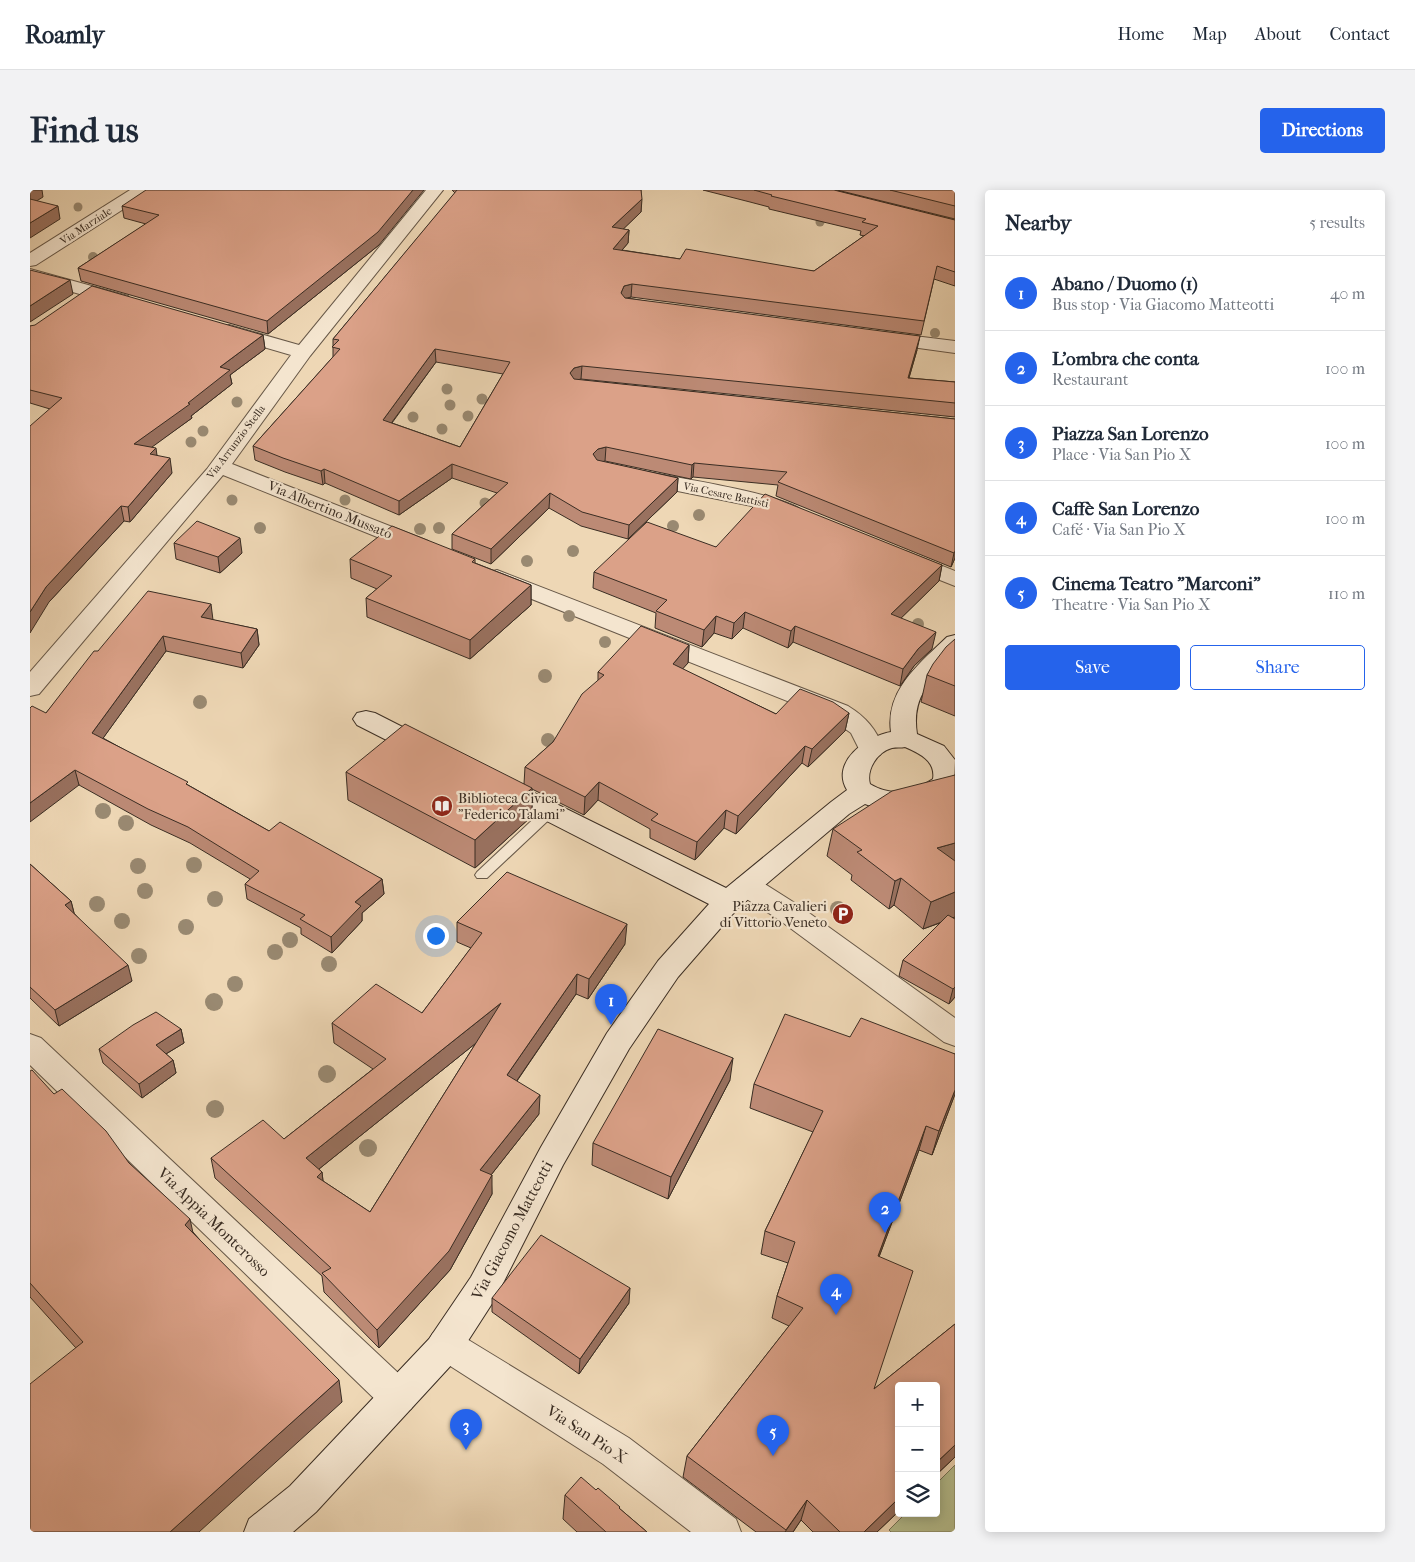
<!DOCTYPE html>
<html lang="en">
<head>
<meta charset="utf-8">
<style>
  :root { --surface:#fff; --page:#f2f2f3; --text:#1f2937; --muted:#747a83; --line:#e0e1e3; --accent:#2563eb }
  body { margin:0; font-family:"IM FELL French Canon",serif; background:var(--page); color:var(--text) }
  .controls { position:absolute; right:15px; bottom:15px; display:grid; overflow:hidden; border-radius:5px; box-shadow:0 2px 12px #0003 }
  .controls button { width:45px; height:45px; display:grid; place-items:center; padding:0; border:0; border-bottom:1px solid var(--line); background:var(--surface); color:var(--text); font:25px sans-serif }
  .you { position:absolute; left:405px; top:745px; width:18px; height:18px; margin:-12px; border:4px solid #fff; border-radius:50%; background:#1a73e8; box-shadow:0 0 0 8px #1a73e833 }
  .badge { display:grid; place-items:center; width:32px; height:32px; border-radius:50%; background:var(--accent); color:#fff; font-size:16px; font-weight:700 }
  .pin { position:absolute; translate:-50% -41px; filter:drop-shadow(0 1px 2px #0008) }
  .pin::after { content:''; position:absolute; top:26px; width:18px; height:15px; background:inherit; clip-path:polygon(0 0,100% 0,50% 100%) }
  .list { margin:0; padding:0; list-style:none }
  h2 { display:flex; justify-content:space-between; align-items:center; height:65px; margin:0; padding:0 20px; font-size:21px }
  h2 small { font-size:16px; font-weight:400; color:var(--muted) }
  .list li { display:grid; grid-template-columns:32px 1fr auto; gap:15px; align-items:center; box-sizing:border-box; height:75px; padding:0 20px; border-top:1px solid var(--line) }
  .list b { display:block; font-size:19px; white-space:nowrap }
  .list p { margin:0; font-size:16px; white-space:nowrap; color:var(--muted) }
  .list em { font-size:16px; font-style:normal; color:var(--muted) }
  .actions { display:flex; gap:10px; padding:15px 20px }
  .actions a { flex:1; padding:11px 0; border:1px solid var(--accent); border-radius:5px; text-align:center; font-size:18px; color:var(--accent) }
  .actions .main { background:var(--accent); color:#fff }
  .icon { flex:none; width:28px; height:28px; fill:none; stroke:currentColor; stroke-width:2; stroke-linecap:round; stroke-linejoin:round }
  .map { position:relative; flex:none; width:925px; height:1342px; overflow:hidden; border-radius:5px }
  header { display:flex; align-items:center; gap:30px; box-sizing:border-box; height:70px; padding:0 25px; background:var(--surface); border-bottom:1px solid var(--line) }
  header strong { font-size:24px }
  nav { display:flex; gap:28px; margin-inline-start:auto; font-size:18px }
  .intro { display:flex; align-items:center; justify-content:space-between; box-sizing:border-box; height:120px; padding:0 30px }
  h1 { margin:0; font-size:35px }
  .button { padding:12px 22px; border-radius:5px; background:var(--accent); color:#fff; font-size:18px; font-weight:700 }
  main { display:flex; gap:30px; padding:0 30px }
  aside { flex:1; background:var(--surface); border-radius:5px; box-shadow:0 2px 12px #0003 }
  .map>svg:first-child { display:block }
</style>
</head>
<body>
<header>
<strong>Roamly</strong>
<nav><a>Home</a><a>Map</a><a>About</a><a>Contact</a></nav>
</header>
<div class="intro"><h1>Find us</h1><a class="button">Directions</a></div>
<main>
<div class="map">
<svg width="925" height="1342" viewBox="0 0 925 1342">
  <rect width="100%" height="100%" fill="#eed7b5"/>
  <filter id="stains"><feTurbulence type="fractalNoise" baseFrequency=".004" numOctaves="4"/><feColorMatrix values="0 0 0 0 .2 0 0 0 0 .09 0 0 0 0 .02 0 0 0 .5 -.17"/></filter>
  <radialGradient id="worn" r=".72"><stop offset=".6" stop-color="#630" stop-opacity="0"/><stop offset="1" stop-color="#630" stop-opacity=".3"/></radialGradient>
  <path fill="#b6bf8f" stroke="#787659" d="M925,1275V1342H861L859,1340L876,1323H906V1294Z"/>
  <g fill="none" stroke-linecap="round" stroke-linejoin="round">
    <g stroke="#675848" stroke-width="2">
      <path id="lane" d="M519,617L524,619L526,622L524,625L457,688H447L445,685L447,682L514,619Z"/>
    </g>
    <g stroke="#675848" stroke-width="2">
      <path id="street" d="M100,0H119L117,4L6,75L0,76V63Z
        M396,0H413L280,166L202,274L398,351L401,356L398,361L390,363L382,361L193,285L9,504L0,506V482L177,279L261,165L192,145L190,141L192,137L199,135L269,155Z
        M0,79L98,106L101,110L98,114L92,116L0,90Z
        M852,142L925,151V163L845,152L843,148L845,144Z
        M611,281C638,286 763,305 775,323L772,328L764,330L736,319L603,292L600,287L603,282Z
        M875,361L925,381V396L867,373L864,368L867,363Z
        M467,380L818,516C836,527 846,539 854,559L850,565L841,567L832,565L821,543L800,528L459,392L456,387L459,382Z
        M717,686L727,689L768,715L925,828V856L914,852L748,729L707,703L703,696L707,689Z
        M0,844L11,848L381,1195L386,1207L381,1219L368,1224L355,1219L0,875Z
        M415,1138L427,1143L599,1248L706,1329L711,1342H661L573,1274L403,1165L397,1154L403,1143Z"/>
    </g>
    <g stroke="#3a2d23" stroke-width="2">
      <path id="secondary" d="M925,445V466C901,490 881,506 887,544L914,556L925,570L924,598C911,611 884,621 866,621C855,621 844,617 835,614L819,624L708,718L648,787L599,859L533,975L465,1109L425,1171L286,1322L263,1342H214L219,1329L260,1296L399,1149L441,1087L511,957L577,843L628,771L679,714L460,602L456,596L460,590L469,587L478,590L696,698L801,612L817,600C800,572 837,546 861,542C855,500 890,473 917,447ZM875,557C889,563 906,571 903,589C882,603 862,607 840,594C836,580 847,562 862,558C866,557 871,558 875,557Z
        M336,521L345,523L406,554L410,560L406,566L397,568L388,566L327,535L323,529L327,523Z"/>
    </g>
    <use href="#lane" fill="#f4e5cf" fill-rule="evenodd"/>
    <use href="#street" fill="#f4e5cf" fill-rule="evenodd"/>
    <use href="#secondary" fill="#f4e5cf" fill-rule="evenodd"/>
  </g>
  <g fill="#998971">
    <circle cx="48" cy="17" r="4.5"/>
    <circle cx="790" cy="32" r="4.5"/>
    <circle cx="63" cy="67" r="5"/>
    <circle cx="905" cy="143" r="5"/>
    <circle cx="417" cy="199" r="5.5"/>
    <circle cx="452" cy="209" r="5.5"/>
    <circle cx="207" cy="212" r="5.5"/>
    <circle cx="420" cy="215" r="5.5"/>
    <circle cx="438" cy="226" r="5.5"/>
    <circle cx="383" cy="227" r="5.5"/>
    <circle cx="412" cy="239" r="5.5"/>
    <circle cx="173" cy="241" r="5.5"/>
    <circle cx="161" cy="252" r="5.5"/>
    <circle cx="202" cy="310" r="5.5"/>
    <circle cx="315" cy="310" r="5.5"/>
    <circle cx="455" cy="313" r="5.5"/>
    <circle cx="669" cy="325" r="6"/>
    <circle cx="643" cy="336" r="6"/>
    <circle cx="230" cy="338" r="6"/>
    <circle cx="409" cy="338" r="6"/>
    <circle cx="390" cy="339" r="6"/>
    <circle cx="543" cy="361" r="6"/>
    <circle cx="497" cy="371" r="6"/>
    <circle cx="539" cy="426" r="6"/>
    <circle cx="888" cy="434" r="6"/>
    <circle cx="575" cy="452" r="6"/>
    <circle cx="515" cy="486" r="7"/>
    <circle cx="170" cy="512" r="7"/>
    <circle cx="518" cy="550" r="7"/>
    <circle cx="73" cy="621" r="8"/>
    <circle cx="96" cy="633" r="8"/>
    <circle cx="164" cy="675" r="8"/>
    <circle cx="108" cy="676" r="8"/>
    <circle cx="115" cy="701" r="8"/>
    <circle cx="185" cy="709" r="8"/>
    <circle cx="67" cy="714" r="8"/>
    <circle cx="808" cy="719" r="8"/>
    <circle cx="92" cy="731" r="8"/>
    <circle cx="156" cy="737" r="8"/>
    <circle cx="260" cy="750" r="8"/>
    <circle cx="245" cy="762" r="8"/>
    <circle cx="109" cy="766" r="8"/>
    <circle cx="299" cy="774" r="8"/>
    <circle cx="205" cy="794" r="8"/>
    <circle cx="184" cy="812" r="9"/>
    <circle cx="297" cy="884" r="9"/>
    <circle cx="185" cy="919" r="9"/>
    <circle cx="338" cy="958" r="9"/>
  </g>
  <path fill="#bc8a75" stroke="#3a2d23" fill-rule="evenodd" d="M422,0H611V22L593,39L599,40L598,53L592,60L650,69L784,81L834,46L830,45L831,41L739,19V17L720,12L673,0H804L925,30V96L904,89L891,145L601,107L598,108L887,160L879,188L925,192V227L551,189L549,190L925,229V368L921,377L746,306L748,295L663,287L661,289L575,271L573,272L648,288L647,302L598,349L551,336L519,318L461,374L422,359V344L467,303L422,288L369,325L295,293L293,295L255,282L225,270L223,256L303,167V149L425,3ZM406,172L473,184L430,257L362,233Z
    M807,0H925V29Z
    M92,16L349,55L238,144L51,91L48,78L116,34L94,28Z
    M0,136L233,145L235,159L200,185L202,194L161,226L162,228L121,257L127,265L142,283L100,332L94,331L19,412L20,219L0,213Z
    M144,353L212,363L190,383L146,369Z
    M686,357L912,375L909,391L871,428L902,459L884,476L870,496L763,452L758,458L713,438L702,449L684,443L672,457L625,438L626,423L563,398L564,382Z
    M320,369H445V373L501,395V415L440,469L337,427L336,408L347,399L321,388Z
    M183,430L227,439L229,455L213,478L136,461L73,548L158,595L239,641L352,689L354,704L332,723V731L302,763L271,744V738L217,709L215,694L220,689L160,653L121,635L49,595L16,523L68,461Z
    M925,449V526L891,512L897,485Z
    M659,455L658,473L652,479L746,524L819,523L815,541L778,577L772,573L706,644L694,638L665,670L620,648V639L568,610L554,625L502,599V626L445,678L318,610L316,582L494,594L495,577L523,552L568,491V482Z
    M925,585V727L923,728L925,729V807L919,814L869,786L873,770L910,733L893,739L864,715L859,719L821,690L822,685L797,666L803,639Z
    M0,674L41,711L44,723L102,791L29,836L0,808Z
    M427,732L595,754L558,809L546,804L487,891L509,924L461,985L462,1004L420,1080L349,1158L294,1102L292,1086L185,988L181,968L254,949L343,879L304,853L302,833L392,823L441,758L427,752ZM446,853L340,1022L293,991L292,982L289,979Z
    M151,839L154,853L136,864L143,870L146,883L112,908L73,873L69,859Z
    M820,847L925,864V904L902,965L889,960L849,1067L844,1199L925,1134V1267L906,1285V1196H869V1321L847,1342H783L771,1330L763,1342H726L653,1287L657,1266L759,1136L742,1128L747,1106L758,1073L731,1064L735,1041L783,942L720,918L724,894Z
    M0,881L24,904L99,973L163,1042L312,1212L46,1158L0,1107Z
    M700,890L638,1009L562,975L563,953Z
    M462,1108L599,1113L549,1184L462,1122Z
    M535,1305L590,1319L617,1342H547L533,1329Z"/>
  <path fill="#99715f" stroke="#3a2d23" d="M1,0H12L13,7L0,15V1Z
    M383,0H394L349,55L238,144L237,131Z
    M612,9L611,22L582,50V37Z
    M28,16L30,29L0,48V33Z
    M599,40L598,53L582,72L583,59Z
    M40,90L43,104L0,132V116Z
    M602,94L601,107L593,109L591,103L594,96Z
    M233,145L235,159L200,185L202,194L161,226L162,228L107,268L104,254L158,213L190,177Z
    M890,146L887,160L875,201L878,188Z
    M405,159L406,172L354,243L353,230Z
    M552,176L551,189L543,191L540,183L544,178Z
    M576,257L575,271L567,273L563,264L568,259Z
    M126,258L128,273L120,264Z
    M140,268L142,283L100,332L98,317Z
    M664,273L663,287L661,289L662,275Z
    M422,274V288L369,325V311Z
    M294,279L295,293L293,295L291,281Z
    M648,288L647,302L598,349L599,335Z
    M520,303L519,318L461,374V359Z
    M91,316L94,331L19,412L0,443V422L16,397Z
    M210,348L212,363L190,383L188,367Z
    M925,361V368L921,377L924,363Z
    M912,375L909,391L858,441L861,424Z
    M501,395V415L440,469V450Z
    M181,414L183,430L171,427Z
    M715,422L713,438L702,449L704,433Z
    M686,426L684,443L672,457L674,440Z
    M765,436L763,452L758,458L761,441Z
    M227,439L229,455L213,478L211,463Z
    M906,442L902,459L884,476L870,496L873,479L888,459Z
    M133,446L136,461L66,558L62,543Z
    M659,455L658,473L641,492L643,474Z
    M819,523L815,541L778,577L782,559Z
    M775,556L772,573L706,644L708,626Z
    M45,580L49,595L0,632V613Z
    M569,592L568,610L554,625L555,607Z
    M502,598V626L445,678V650Z
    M696,620L694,638L665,670L667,652Z
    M925,653V678L907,658Z
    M871,688L864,715L859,719L865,691Z
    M352,689L354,704L332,723V731L302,763L301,747L325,712Z
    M925,702V727L893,739L901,712Z
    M41,711L45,727L35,715Z
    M597,734L595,754L558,809L559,789Z
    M98,775L102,791L29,836L25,820Z
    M547,784L546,804L477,905V885Z
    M925,797V807L919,814L923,799Z
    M471,813V833L279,987L276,968Z
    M151,839L154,853L129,868L126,855Z
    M703,868L700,890L638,1009L641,987Z
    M143,870L146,883L112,908L109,894Z
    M925,900V904L902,965L909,941Z
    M510,905L509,924L450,999V980Z
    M896,936L889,960L841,1088L848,1066Z
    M292,982L294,1001L287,987Z
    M462,985V1004L420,1080L349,1158L347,1140Z
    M160,1029L165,1052L155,1035Z
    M600,1098L599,1113L549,1184L550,1169Z
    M309,1190L312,1212L169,1342H140Z
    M925,1255V1267L906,1285V1273Z
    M869,1308V1321L847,1342H834Z
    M777,1310L771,1330L763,1342H755Z"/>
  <path fill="#dba188" stroke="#3a2d23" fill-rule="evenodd" d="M116,0H383L348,42L237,131L48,78L129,25L92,16Z
    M427,0H611L612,9L582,37L599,40L583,59L650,69L656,59L784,81L848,36L832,32L836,29L741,6L742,5L724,0H804L925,30V82L907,76L894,131L602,94L594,96L591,103L595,108L890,146L878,188L925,192V213L552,176L544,178L540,183L544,189L925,229V361L924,363L748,292L757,282L664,273L662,275L576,257L568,259L563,264L567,270L648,288L599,335L552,322L520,303L461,359L422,344L478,293L422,274L369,311L294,279L291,281L253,268L223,256L310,159L302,157L309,150L303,149ZM405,159L480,172L430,257L353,230Z
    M860,0H925V16Z
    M0,9L28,16L0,33Z
    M0,80L40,90L0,116Z
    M62,96L233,145L190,177L200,180L158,213L160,214L104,254L126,258L120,264L140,268L98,317L91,316L16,397L0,422V236L32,208L0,200V136L5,135Z
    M735,304L912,375L861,424L906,442L888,459L873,479L765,436L761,441L715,422L704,433L686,426L674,440L626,421L637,410L564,382L617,332L686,357Z
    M167,331L210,348L188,367L144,353Z
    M362,336L445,369L442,372L501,395L440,450L336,408L362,386L320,369Z
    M118,401L181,414L171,427L227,439L211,463L133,446L62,543L158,592L156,594L239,641L250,632L352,689L325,712L331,716L301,747L270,729L275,725L215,694L229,681L158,637L118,619L45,580L0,613V518L2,516L16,523L64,461H68Z
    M611,436L659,455L643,474L746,524L770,499L803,512L819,523L782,559L775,556L708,626L696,620L667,652L621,630L628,624L569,592L555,607L495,577L523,552L552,504L574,485L568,482Z
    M925,449V496L897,485L903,474L916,457Z
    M375,534L502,598L445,650L316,582Z
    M925,585V653L907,658L925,671V702L901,712L871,688L865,691L827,662L832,660L803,639L862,601Z
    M0,674L41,711L35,715L98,775L25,820L0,797Z
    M477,682L597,734L559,789L547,784L477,885L510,905L450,980L462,985L419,1061L347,1140L292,1083L301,1078L181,968L233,930L254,949L356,869L302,833L346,794L392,823L452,743L427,732ZM471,813L340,1022L287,987L292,982L276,968Z
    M918,725L925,729V797L923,799L873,770Z
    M126,822L151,839L126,855L143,870L109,894L69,859L103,835Z
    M755,824L820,847L831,828L925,864V900L909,941L896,936L848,1066L883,1081L844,1199L925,1134V1255L906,1273V1196H869V1308L834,1342H810L777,1310L756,1340L657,1266L773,1118L747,1106L765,1052L735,1041L793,921L724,894Z
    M628,839L703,868L641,987L563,953Z
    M2,880L24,904L32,899L76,941L99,973L160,1029L155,1035L309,1190L140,1342H0V1194L53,1152L0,1093V881Z
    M511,1045L600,1098L550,1169L462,1108Z
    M551,1287L566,1300L568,1298L590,1317L589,1318L617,1342H576L535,1305Z"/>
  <defs>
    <g id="library-disc" transform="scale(1.125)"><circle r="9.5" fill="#8f2418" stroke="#f4e5cf"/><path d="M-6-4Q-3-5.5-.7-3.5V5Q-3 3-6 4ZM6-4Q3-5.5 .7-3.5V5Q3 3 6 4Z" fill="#fff"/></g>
    <g id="parking-disc" transform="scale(1.125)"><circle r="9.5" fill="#8f2418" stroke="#f4e5cf"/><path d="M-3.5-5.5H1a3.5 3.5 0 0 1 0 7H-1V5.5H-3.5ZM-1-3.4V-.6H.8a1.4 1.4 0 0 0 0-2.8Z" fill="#fff"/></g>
  </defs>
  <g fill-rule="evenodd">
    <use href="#library-disc" x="412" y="616"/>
    <use href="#parking-disc" x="813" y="724"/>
  </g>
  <g text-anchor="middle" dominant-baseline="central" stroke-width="4.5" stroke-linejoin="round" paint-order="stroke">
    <g font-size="11" fill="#3a2d23" stroke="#f4e5cf">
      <text transform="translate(56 36) rotate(-33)">Via Marziale</text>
      <text transform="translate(206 252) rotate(-53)">Via Arrunzio Stella</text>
      <text transform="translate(696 305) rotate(12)">Via Cesare Battisti</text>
    </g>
    <g font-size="14" fill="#3a2d23" stroke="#f4e5cf">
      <text transform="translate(300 320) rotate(22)">Via Albertino Mussato</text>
    </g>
    <g font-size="14" fill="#3a2d23" stroke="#f4e5cf" text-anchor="start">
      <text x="428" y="608">Biblioteca Civica<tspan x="428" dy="16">"Federico Talami"</tspan></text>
      <text x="797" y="716" text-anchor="end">Piazza Cavalieri<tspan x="797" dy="16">di Vittorio Veneto</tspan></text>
    </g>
    <g font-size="16" fill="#3a2d23" stroke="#f4e5cf">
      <text transform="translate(184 1032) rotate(44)">Via Appia Monterosso</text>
      <text transform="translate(482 1040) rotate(-62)">Via Giacomo Matteotti</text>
      <text transform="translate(557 1244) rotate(33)">Via San Pio X</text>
    </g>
  </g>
  <rect width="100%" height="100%" filter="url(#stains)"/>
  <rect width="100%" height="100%" fill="url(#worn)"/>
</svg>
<div class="controls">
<button>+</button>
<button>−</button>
<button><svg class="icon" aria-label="layers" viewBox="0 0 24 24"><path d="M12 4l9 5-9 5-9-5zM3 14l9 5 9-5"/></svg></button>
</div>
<div class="you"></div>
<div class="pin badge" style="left:581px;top:835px">1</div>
<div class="pin badge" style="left:855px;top:1043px">2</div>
<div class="pin badge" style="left:436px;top:1260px">3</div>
<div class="pin badge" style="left:806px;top:1125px">4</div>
<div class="pin badge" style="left:743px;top:1266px">5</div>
</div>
<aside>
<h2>Nearby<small>5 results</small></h2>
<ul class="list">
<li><span class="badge">1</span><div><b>Abano / Duomo (1)</b><p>Bus stop · Via Giacomo Matteotti</p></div><em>40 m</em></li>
<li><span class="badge">2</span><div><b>L'ombra che conta</b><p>Restaurant</p></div><em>100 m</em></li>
<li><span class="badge">3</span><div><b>Piazza San Lorenzo</b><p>Place · Via San Pio X</p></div><em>100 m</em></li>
<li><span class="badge">4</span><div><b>Caffè San Lorenzo</b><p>Café · Via San Pio X</p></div><em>100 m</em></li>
<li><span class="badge">5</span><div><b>Cinema Teatro &quot;Marconi&quot;</b><p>Theatre · Via San Pio X</p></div><em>110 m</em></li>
</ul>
<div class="actions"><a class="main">Save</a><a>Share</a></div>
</aside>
</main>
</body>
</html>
